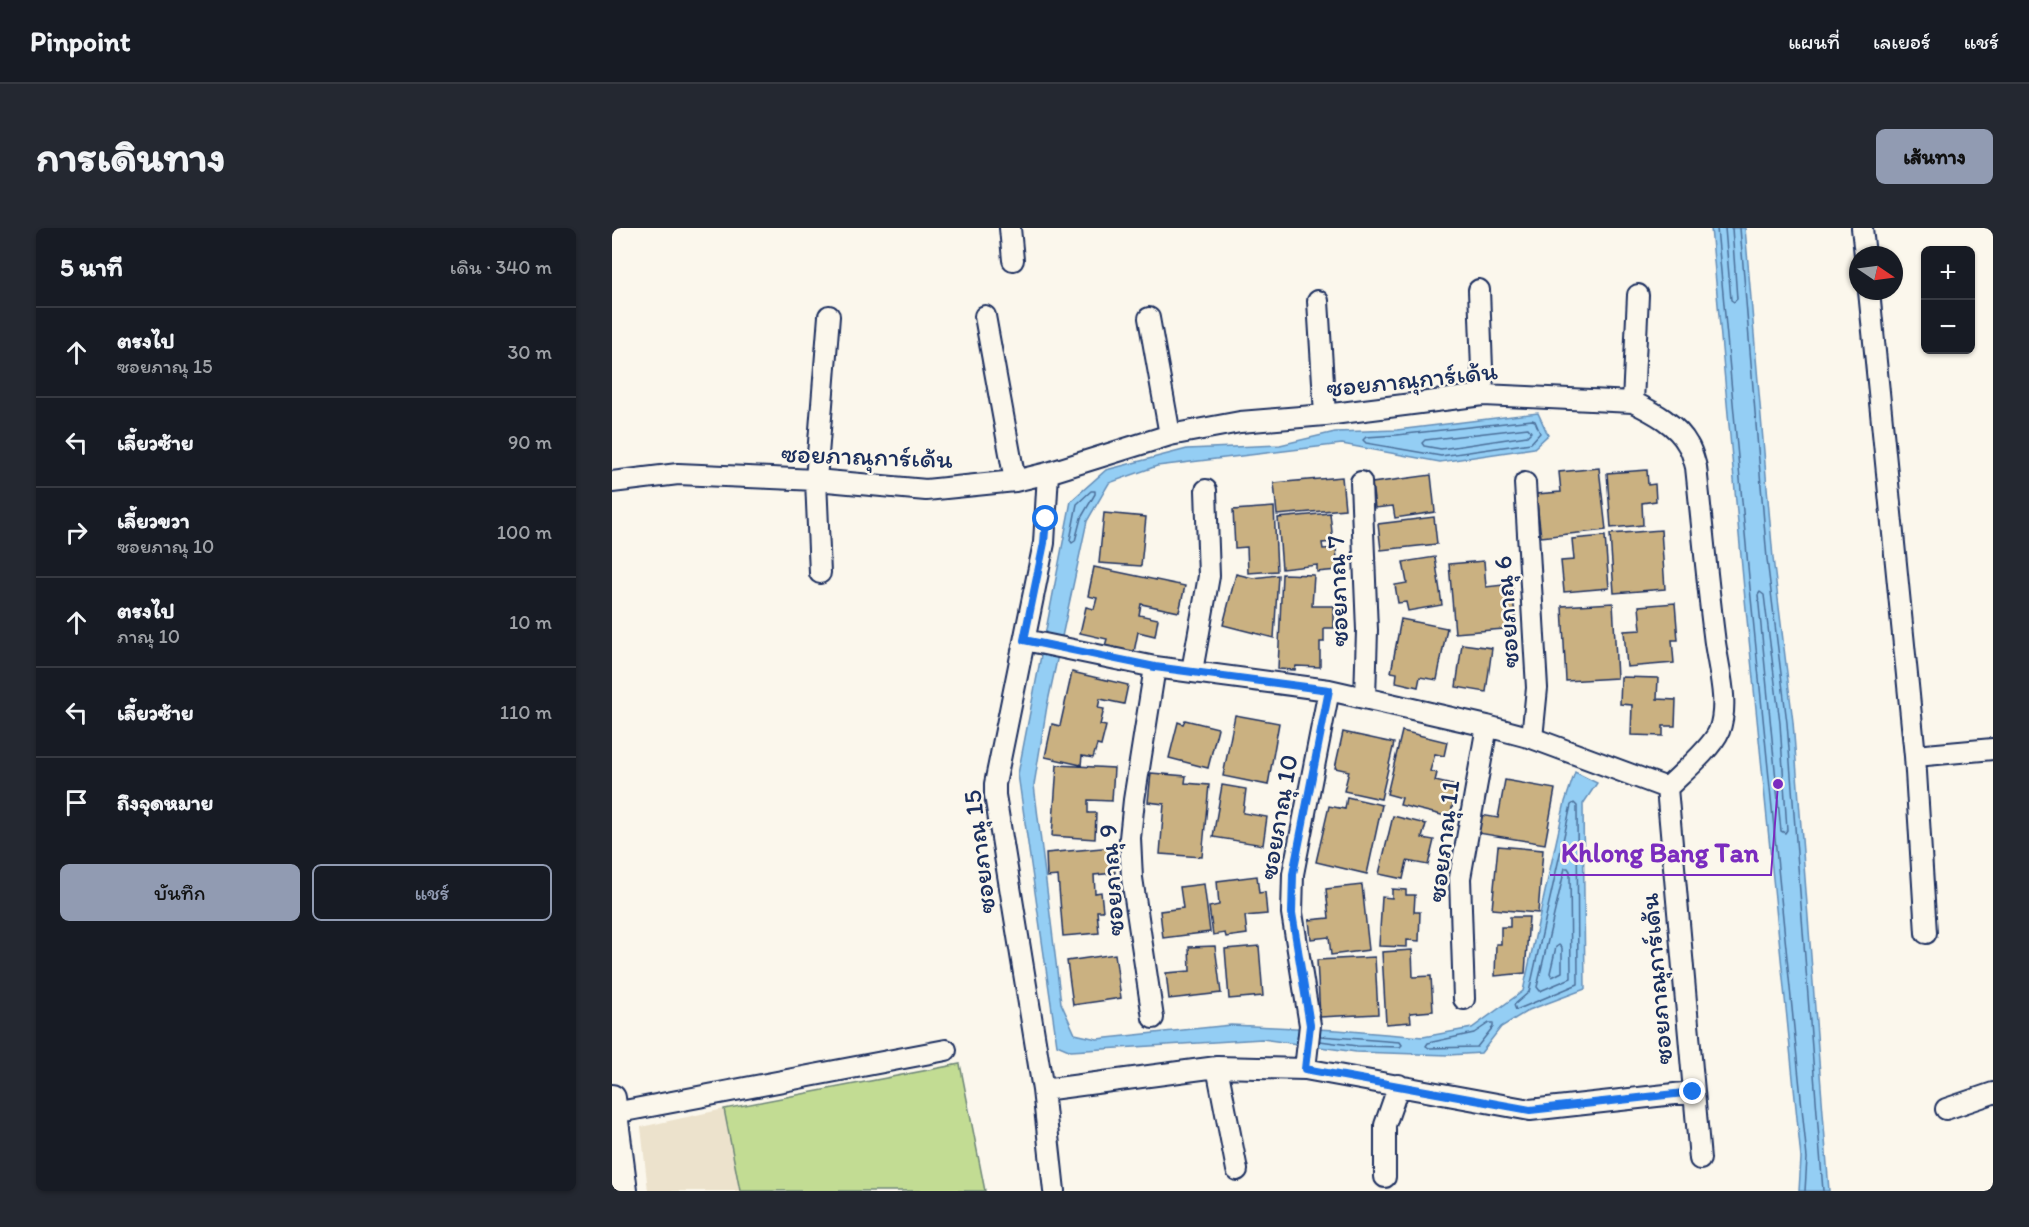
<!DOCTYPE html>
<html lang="th">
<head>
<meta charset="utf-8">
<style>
  :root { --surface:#171b24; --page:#242831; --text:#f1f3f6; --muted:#9ea1a6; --line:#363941; --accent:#919bb2 }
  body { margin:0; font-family:Itim,"Playpen Sans Thai",sans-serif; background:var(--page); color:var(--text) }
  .controls { position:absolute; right:18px; top:18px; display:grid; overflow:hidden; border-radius:9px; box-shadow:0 2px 4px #0004 }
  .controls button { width:54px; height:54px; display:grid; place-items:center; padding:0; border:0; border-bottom:2px solid var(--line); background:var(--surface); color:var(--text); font:30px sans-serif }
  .compass { position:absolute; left:1237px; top:18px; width:54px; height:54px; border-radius:50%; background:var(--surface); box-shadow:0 2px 4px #0004; rotate:103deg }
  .stop { position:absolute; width:18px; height:18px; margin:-14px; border:4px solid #1a73e8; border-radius:50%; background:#fff }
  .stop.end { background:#1a73e8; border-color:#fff; box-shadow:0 2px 6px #0008 }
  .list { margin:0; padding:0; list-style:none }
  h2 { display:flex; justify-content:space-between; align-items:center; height:78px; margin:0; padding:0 24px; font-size:26px }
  h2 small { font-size:20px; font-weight:400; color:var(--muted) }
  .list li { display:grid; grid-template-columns:39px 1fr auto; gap:18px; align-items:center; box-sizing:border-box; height:90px; padding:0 24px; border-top:2px solid var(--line) }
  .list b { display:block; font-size:22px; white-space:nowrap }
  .list p { margin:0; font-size:20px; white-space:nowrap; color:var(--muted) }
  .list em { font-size:20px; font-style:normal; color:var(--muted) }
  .actions { display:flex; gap:12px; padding:18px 24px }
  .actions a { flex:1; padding:14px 0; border:2px solid var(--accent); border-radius:9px; text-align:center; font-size:21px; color:var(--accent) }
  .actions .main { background:var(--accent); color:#111 }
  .icon { flex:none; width:33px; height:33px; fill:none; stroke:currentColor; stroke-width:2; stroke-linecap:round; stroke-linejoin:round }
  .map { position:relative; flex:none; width:1381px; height:963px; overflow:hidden; border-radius:9px }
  header { display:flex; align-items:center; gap:36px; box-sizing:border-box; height:84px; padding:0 30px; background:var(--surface); border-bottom:2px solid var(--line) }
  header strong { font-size:28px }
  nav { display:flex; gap:33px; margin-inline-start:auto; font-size:21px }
  .intro { display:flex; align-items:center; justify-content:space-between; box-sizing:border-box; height:144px; padding:0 36px }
  h1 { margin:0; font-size:42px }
  .button { padding:15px 27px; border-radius:9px; background:var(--accent); color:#111; font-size:21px; font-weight:700 }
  main { display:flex; gap:36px; padding:0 36px }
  aside { flex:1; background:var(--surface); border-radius:9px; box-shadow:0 2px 4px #0004 }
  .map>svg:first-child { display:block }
</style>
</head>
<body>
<header>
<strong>Pinpoint</strong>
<nav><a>แผนที่</a><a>เลเยอร์</a><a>แชร์</a></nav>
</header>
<div class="intro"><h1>การเดินทาง</h1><a class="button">เส้นทาง</a></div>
<main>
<aside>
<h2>5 นาที<small>เดิน · 340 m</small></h2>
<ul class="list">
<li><svg class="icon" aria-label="ahead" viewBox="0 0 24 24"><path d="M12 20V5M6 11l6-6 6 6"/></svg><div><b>ตรงไป</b><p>ซอยภาณุ 15</p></div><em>30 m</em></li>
<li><svg class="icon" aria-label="left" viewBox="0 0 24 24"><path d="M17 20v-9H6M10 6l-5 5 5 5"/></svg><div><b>เลี้ยวซ้าย</b></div><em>90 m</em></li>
<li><svg class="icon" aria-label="right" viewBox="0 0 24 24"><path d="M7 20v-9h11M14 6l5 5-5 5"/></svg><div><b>เลี้ยวขวา</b><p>ซอยภาณุ 10</p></div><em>100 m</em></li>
<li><svg class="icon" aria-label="ahead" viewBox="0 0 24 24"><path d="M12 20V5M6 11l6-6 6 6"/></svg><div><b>ตรงไป</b><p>ภาณุ 10</p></div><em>10 m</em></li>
<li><svg class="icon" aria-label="left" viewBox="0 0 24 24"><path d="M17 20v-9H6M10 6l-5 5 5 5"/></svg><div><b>เลี้ยวซ้าย</b></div><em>110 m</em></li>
<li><svg class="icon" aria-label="arrive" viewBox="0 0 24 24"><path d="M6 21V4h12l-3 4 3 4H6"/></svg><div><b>ถึงจุดหมาย</b></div></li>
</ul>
<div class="actions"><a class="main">บันทึก</a><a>แชร์</a></div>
</aside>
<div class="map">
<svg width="1381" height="963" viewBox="0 0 1381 963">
  <rect width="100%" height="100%" fill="#fbf7ec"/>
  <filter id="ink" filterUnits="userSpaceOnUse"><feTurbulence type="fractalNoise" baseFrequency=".0167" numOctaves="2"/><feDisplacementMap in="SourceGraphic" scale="12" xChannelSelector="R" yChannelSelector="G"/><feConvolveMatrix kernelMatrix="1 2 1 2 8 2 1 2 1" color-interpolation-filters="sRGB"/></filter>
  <g filter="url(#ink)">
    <path fill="#ece2cc" d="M112,881L128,963H36L29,899Z"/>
    <path fill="#c2dc93" stroke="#6e8678" stroke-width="1.5" d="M348,836L373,963H128L112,881Z"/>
    <path fill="#94cef4" stroke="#648eb8" stroke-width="1.5" d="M1099,0H1133L1161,330L1181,494L1217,963H1187L1189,930L1132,361Z
      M926,185L936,207L922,220L828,234L730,216L545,238L497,255L475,293L435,478L422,557L449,775L463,806L485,811L619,797L725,802L811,809L860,800L911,763L953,574L963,544L985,555L971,576L973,761L917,782L889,799L869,825L837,827L744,824L650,811L459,823L445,817L406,546L459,273L494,242L575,221L668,217L723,204L785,202Z"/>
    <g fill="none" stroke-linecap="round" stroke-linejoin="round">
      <path stroke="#4b6f9a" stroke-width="1.5" d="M1105,0L1138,360L1195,930L1193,963
        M1113,0L1119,72L1122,74L1125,71L1120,0
        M1128,0L1155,331L1175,495L1211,963
        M920,192L923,193L928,205L919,215L829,228L754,215L751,212L754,209L785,207Z
        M916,200L919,204L915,208L829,221L812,218L810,215L813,212Z
        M479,263H483V266L469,290L463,313L460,315L458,312L465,276Z
        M1148,364L1152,367L1168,495L1175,602L1173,605L1169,603L1146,367Z
        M962,575L965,578L966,756L904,782L902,777L917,764L959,577Z
        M953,640H956L958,643L959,750L928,763L925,759Z
        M947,717L950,720V744L940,749L938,745L944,719Z
        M877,795H881V799L865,819L817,820L814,818L816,815L862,805Z
        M708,813L745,818L788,819L790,817L788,814L708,808"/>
    </g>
    <path fill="#cab181" stroke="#1b2f5e" stroke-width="1.5" d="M987,240L994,302L929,309L924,266L949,264L947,244Z
      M1035,242L1036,257L1043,256L1044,273L1030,275L1031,297L999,300L995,245Z
      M819,247L823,284L783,290L781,278L763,280L760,255Z
      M730,249L733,281L665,287L662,255Z
      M662,279L665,343L636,345L635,319L623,320L621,282Z
      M492,285L534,289L529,338L487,335Z
      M718,285L721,314L710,315L711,321L724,320L726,342L705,344V337L670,341L666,290Z
      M822,289L825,316L769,322L766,296Z
      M1049,302L1053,361L1002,365L998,306Z
      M993,308L997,360L952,364L949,333L962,332L960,311Z
      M823,329L830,377L796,383L794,374L786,375L783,357L795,355L791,334Z
      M872,333L874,359L900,356L904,400L843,405L837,336Z
      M482,339L573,358L567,384L529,376L527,387L546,391L543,408L526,404L522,424L493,418L495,411L468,405L474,379L482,381L485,370L476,368Z
      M624,346L641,350L666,347L662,410L611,397Z
      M670,346L702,347L700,378H722V400H712V414H708V439L684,438L683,442L666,441Z
      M1001,375L1005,450L954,453L950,378Z
      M1063,375L1066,412H1060L1062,435L1015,439L1012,403L1029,402L1027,378Z
      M789,391L835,400L825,452L808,449L806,459L784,454L785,445L779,444Z
      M850,416L880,420L874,464L844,459Z
      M460,444L516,457L512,476L488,471L486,480L492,481L488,497L494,498L489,518L485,517L481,530L470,528L469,537L433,529L440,496L448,498Z
      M1009,449L1046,450L1045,471L1064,472L1063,498H1051V508L1019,507L1020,477L1008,476Z
      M623,487L667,495L656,557L611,548Z
      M573,492L606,500L596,540L557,530L566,494L571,496Z
      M790,503L835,514L832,528L823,526L818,543L825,545L823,553L845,558L838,589L788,577L790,570L775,566Z
      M731,504L782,515L769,571L732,563L737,543L723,540Z
      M445,537L502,540L500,573L476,572V585H484L483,611L440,608Z
      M539,545L574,548L573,555L597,557L590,629L548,626L552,576L536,574Z
      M893,552L943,561L933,616L866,605L869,587L886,590Z
      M610,557L634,561L631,585L655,589L651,617L601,609Z
      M735,569L770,577L755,646L704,634L717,578L733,581Z
      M781,588L814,596L810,610L822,612L816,637L795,633L791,651L767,646Z
      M886,618L931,622L926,685L880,681Z
      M501,619L503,645L482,647L483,665L489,664L491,683H485L487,705L451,708L446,648L435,649L434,625Z
      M645,648L647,665L653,664L655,686L633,688L635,706L614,709L613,705L601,707L597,679L607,677L605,653Z
      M592,656L598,704L551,710L548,683L571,680L568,659Z
      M750,657L757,722L719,727L717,709L699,711L697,692L717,690L714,661Z
      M780,661L794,662V667H803L802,684H808L807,713L795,712V719L767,718L770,669L780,670Z
      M898,689H917L913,745L883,748L884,716H889V699H898Z
      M603,718L609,765L557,771L554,745L578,743L577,719Z
      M647,718L651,768L617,771L613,721Z
      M800,722L801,749L819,748L821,783L798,785L799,794L774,796L770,724Z
      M503,726L509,770L461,777L455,733Z
      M763,729L766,786L708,789L705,732Z"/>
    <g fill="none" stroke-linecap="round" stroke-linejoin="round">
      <g stroke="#1b2f5e" stroke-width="24">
        <path id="minor" d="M398,0L401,32
          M1250,0L1253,27
          M867,62L871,167
          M1257,63L1303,528L1314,705
          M706,73L713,187
          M373,88L403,253
          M537,90L558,207
          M1021,174L1026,67
          M436,245L432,315L383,556V567L431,862L442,963
          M0,254L66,246L204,252L314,262L403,253L436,245L558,207L628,194L713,187L871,167L1021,174C1041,184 1065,196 1076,217C1080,223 1082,232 1084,239C1090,295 1095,352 1102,407C1105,437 1118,473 1107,503C1100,520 1069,546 1055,560L1088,931
          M749,254L755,402L753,470
          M913,255L925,460L920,510
          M208,345L204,252L217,88
          M413,412L543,439L717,462L875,498L920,510L1055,560
          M580,443L597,348L594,262
          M1303,528L1381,521
          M852,771L848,650L875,498
          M541,790L520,650L518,610L522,572L543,439
          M605,839L625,942
          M693,841L698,797L680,685L681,646L717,462
          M431,862L605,839L693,841L918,882L1081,864
          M1334,881L1381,865
          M2,885L334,822
          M773,949V897L787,857"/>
      </g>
      <g stroke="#1b2f5e" stroke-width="30">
        <path id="tertiary" d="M0,870L12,963"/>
      </g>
      <use href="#minor" stroke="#fbf7ec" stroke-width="20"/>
      <use href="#tertiary" stroke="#fbf7ec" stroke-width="26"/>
    </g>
  </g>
  <g fill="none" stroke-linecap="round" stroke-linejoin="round" filter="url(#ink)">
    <path stroke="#1a73e8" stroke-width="8" d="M434,291L432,315L412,412L543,439L717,462L681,646L680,685L698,797L693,841L918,882L1081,864"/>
  </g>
  <g text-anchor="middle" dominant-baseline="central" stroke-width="5" stroke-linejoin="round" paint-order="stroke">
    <g font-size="26" fill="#1b2f5e" stroke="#fbf7ec">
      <text transform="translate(800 151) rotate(-6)">ซอยภาณุการ์เด้น</text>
      <text transform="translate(255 228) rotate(2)">ซอยภาณุการ์เด้น</text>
      <text transform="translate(725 363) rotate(-92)">ซอยภาณุ 7</text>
      <text transform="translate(894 384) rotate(-94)">ซอยภาณุ 6</text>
      <text transform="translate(666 589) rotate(-80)">ซอยภาณุ 10</text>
      <text transform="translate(831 613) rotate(-83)">ซอยภาณุ 11</text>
      <text transform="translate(367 624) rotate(-97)">ซอยภาณุ 15</text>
      <text transform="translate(499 652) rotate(-94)">ซอยภาณุ 9</text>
      <text transform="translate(1044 751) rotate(-95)">ซอยภาณุการ์เด้น</text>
    </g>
  </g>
  <path fill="none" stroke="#7b2cbf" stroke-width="2" d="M1166 556L1159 647H938"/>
  <circle fill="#7b2cbf" stroke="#fbf7ec" stroke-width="2" cx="1166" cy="556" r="6"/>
  <g font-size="27" text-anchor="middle" font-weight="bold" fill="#7b2cbf" stroke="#fbf7ec" stroke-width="5" stroke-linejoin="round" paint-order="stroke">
    <text x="1048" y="634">Khlong Bang Tan</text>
  </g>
</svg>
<div class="controls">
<button>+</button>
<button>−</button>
</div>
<svg class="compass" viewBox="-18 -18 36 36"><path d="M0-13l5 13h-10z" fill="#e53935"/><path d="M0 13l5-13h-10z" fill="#9ea1a6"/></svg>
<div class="stop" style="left:434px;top:291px"></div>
<div class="stop end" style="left:1081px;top:864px"></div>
</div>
</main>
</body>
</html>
